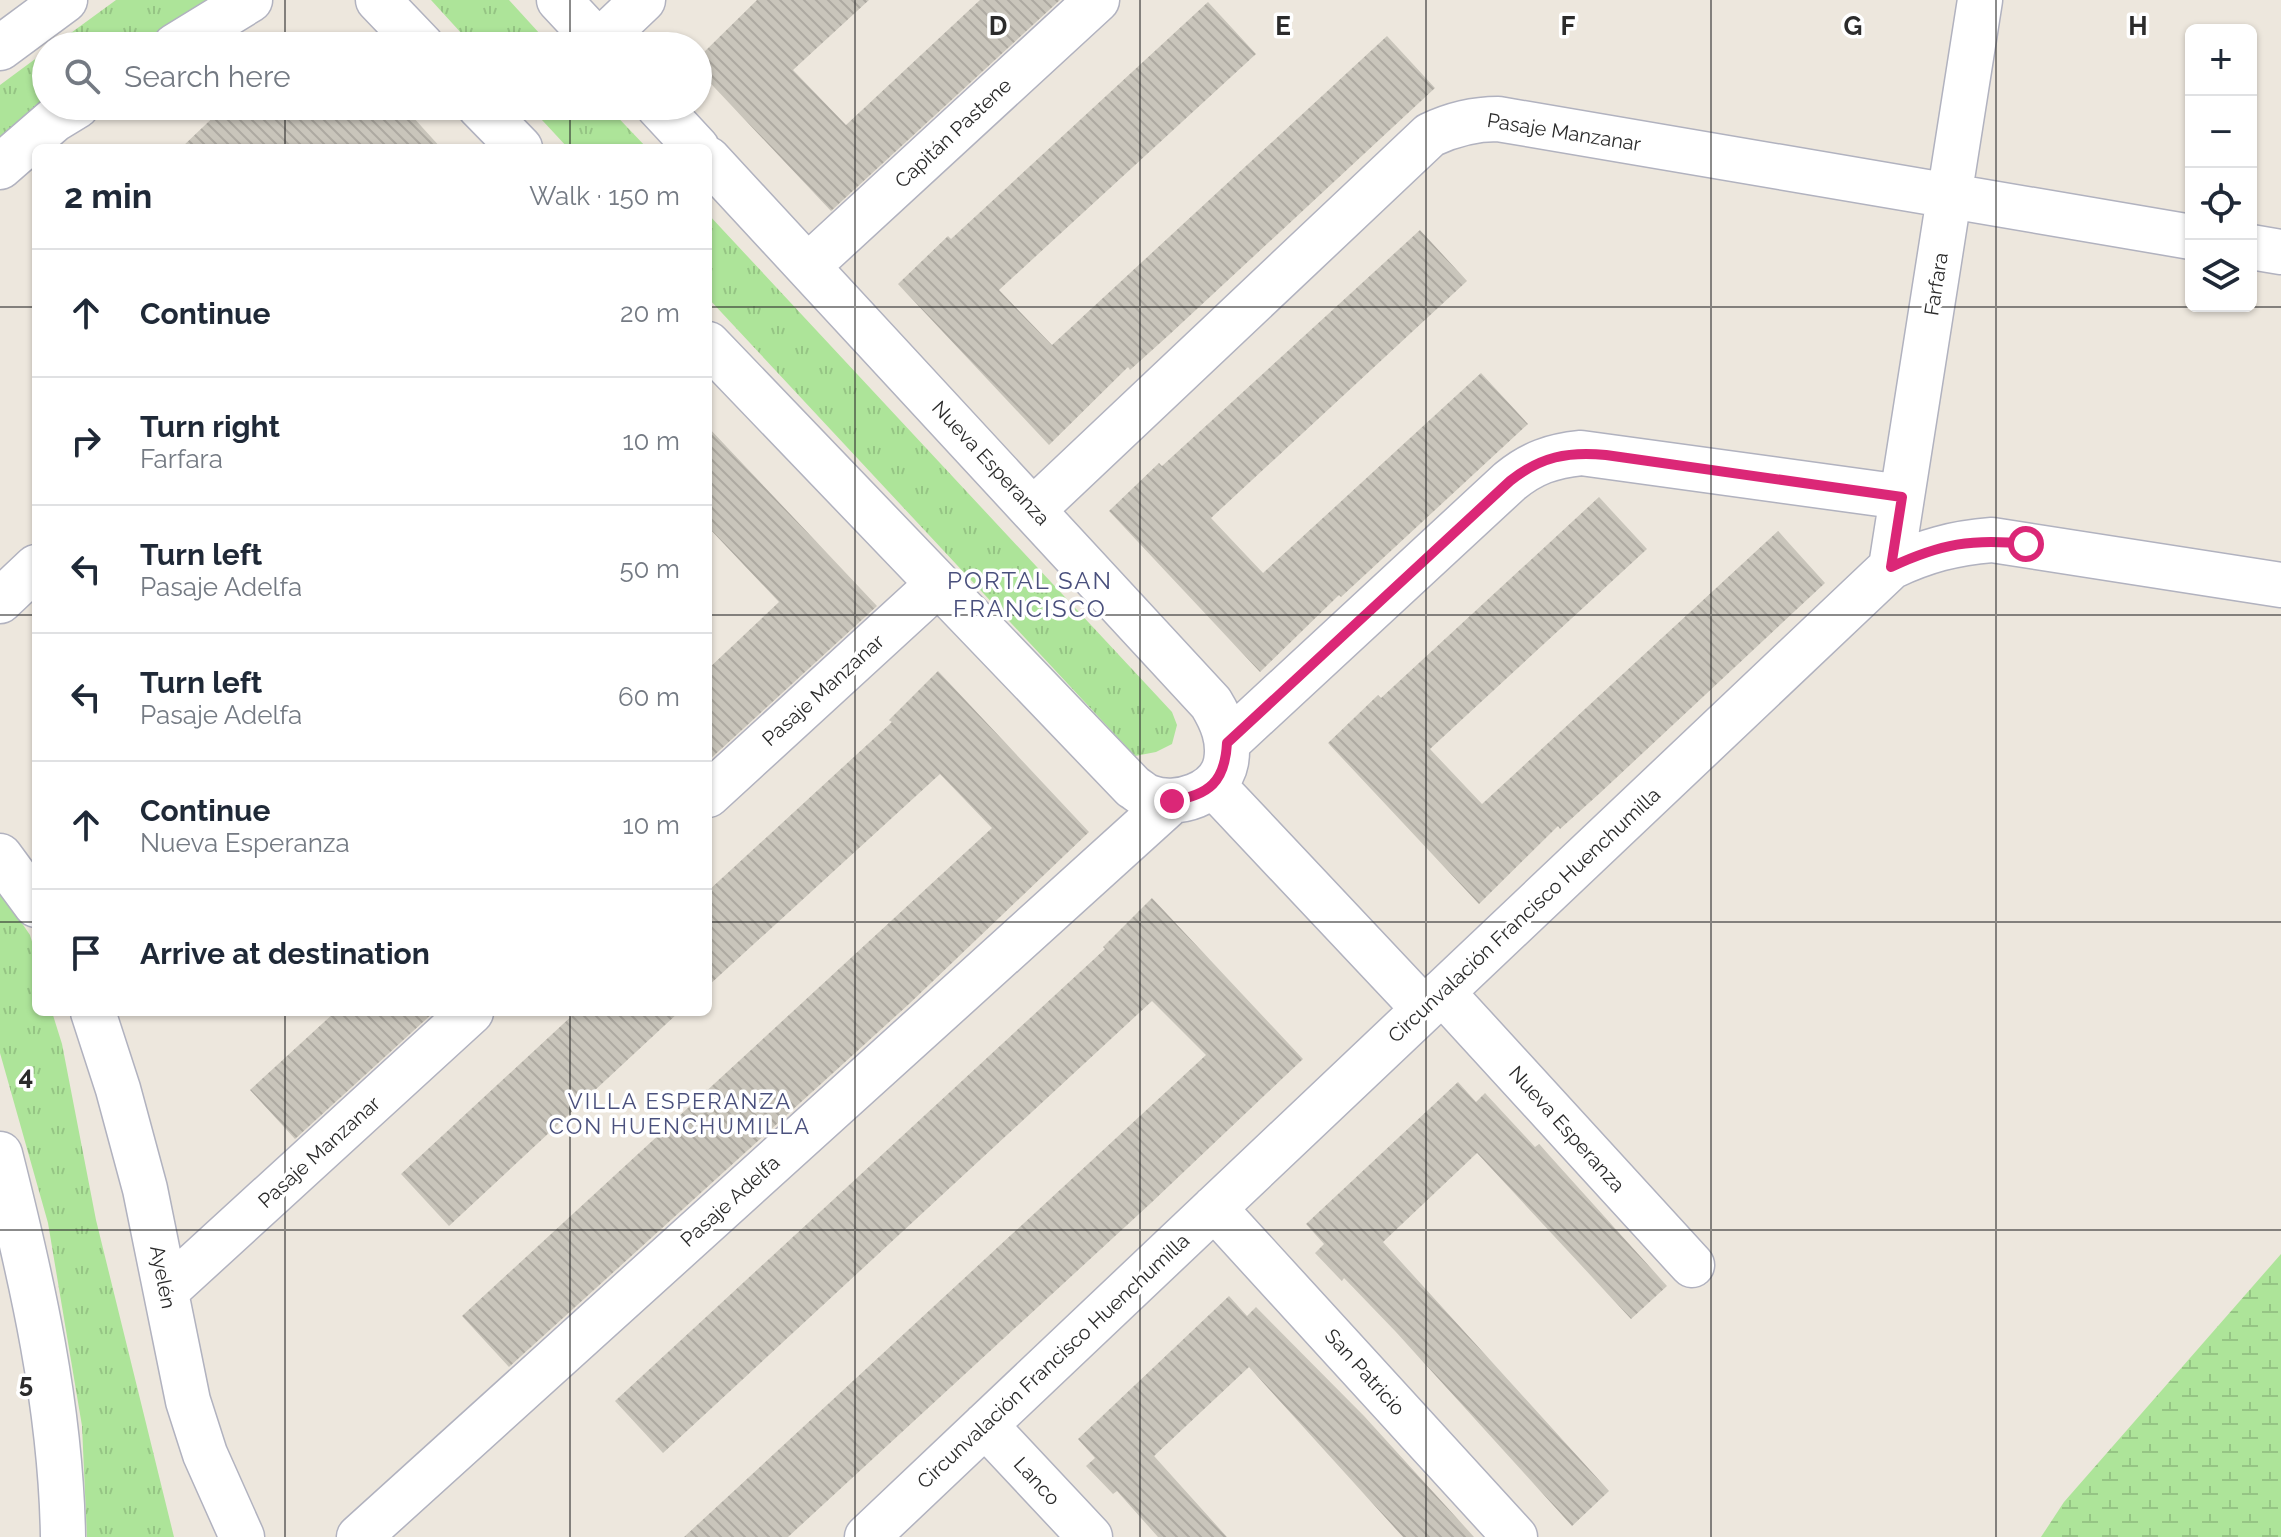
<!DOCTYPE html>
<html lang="en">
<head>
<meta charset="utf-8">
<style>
  :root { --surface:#fff; --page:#f6f6f7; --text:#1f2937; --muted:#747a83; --line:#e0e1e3 }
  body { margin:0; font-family:Raleway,sans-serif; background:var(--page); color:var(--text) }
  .controls { position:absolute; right:24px; top:24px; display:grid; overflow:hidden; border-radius:12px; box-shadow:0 2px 6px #0004 }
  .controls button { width:72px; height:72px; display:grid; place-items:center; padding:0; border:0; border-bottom:2px solid var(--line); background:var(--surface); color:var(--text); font:40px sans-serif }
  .stop { position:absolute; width:24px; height:24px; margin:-18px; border:6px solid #db2777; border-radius:50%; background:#fff }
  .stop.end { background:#db2777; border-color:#fff; box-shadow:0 2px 8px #0008 }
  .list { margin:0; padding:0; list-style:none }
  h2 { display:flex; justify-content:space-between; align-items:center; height:104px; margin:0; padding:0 32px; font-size:34px }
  h2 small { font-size:26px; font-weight:400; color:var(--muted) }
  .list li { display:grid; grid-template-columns:52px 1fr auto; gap:24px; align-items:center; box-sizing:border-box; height:128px; padding:0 32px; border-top:2px solid var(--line) }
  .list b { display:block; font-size:30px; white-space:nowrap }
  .list p { margin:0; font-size:26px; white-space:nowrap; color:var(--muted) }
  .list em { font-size:26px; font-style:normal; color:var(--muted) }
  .icon { flex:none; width:44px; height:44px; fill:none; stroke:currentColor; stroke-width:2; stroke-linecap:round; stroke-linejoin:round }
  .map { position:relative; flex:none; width:2281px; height:1537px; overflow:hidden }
  .search { position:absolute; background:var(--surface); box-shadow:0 2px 6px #0004; left:32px; top:32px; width:680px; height:88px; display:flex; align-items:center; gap:20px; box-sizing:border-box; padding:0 28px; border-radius:44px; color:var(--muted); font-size:30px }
  .panel { position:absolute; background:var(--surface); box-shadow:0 2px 6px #0004; left:32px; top:144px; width:680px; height:872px; border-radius:12px }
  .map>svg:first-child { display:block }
</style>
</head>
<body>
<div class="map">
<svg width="2281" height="1537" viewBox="0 0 2281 1537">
  <defs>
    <pattern id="grass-tufts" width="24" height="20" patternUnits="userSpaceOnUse" patternTransform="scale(2)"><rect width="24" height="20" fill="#ade499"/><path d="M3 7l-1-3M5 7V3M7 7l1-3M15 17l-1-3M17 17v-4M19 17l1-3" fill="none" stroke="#95c484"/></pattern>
    <pattern id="wetland-marsh" width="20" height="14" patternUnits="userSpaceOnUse" patternTransform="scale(2)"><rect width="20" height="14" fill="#ade499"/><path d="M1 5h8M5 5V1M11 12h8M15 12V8" fill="none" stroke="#95c484"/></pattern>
    <pattern id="building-back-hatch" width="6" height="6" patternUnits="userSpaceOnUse" patternTransform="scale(2)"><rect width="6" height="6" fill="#c9c5bb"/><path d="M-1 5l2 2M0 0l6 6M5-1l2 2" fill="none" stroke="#ada9a1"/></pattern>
  </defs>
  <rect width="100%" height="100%" fill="#ede7dd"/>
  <path fill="url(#grass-tufts)" d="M116,0H215L143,46H53Z
    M431,0H509L551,46H473Z
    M46,51V106L0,145V85Z
    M529,106H607L647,148H568Z
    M708,214L1172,712L1177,725L1172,744L1156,752L1135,756L708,298Z
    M0,891L30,935L36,955V1012H52L62,1044L96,1220L174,1537H87L82,1426L48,1223L0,1053Z"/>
  <path fill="url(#wetland-marsh)" d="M2281,1254V1537H2041L2064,1502Z"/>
  <path fill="url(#building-back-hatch)" d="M757,0H869L793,70L846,125L980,0H1060L831,211L698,70V58Z
    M1208,2L1256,54L999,290L1052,345L1387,36L1435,88L1170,334L1130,370L1128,367L1049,445L898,284L948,236L951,239Z
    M225,106H403L441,148H181Z
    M1420,230L1467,281L1211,518L1263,573L1481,373L1528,424L1341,597L1339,595L1260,672L1109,511L1159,463L1162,466Z
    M708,427L877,606L708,761V669L779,602L708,527Z
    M1599,497L1647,549L1430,749L1482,804L1778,531L1825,583L1600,793L1560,829L1558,826L1479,904L1328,743L1378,695L1381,698Z
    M938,671L1089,832L909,1004L509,1367L462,1316L992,828L940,774L708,986V891L892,722L889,720Z
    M1152,898L1303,1059L1151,1203L788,1537H684L1206,1055L1152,1001L663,1453L615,1401L1105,949L1103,947Z
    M335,1012H434L295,1139L250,1090Z
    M576,1012H679L449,1226L401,1174Z
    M1458,1082L1476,1102L1485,1093L1535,1147L1539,1144L1667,1286L1631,1319L1477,1153L1383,1242L1609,1491L1572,1526L1396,1332L1344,1278L1342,1281L1315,1253L1324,1244L1306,1224Z
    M1229,1296L1247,1316L1256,1307L1364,1416L1474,1537H1403L1249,1367L1154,1456L1227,1537H1158L1117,1491L1113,1494L1086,1466L1095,1458L1078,1439Z"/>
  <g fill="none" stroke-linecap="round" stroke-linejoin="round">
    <g stroke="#b1b2bf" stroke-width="47">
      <path id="minor" d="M378,0L422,46
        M559,0L602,46
        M598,43L643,0
        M175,46L250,0
        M479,106L520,148
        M658,106L697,148
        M708,159L1211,703C1222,721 1230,740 1226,762C1220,794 1176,808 1149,797C1143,795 1138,790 1133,787L708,344
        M0,167L54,120L77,106
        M2251,247L2281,252
        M808,266L1097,0
        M1034,509L1430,135C1453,124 1473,119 1498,119L2191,237
        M1891,567L1980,0
        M0,601L36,567
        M1227,743L1510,481C1532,463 1552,456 1581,453L1902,497
        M1213,785L1424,1009
        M708,795L937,585
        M0,856L36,905
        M1442,992L1692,1265
        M93,1012L118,1089L145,1189L188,1401L205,1454L242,1537
        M0,1154C32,1280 61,1407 63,1537
        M1214,1208L1515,1537
        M166,1291L471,1012
        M985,1425L1090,1537
        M359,1537L1172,801
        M867,1537L1891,567C1925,551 1954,543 1992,540L2281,585"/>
    </g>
    <g stroke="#b1b2bf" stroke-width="47">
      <path id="tertiary" d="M0,48L65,0"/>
    </g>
    <use href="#minor" stroke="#fff" stroke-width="44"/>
    <use href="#tertiary" stroke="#fff" stroke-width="44"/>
  </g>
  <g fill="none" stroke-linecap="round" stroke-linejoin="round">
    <path stroke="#db2777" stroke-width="10" d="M1172,801C1209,795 1225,782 1227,743L1510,481C1540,457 1568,451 1606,455L1902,497L1891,567C1940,544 1973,538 2026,544"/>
  </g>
  <path fill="none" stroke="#2b2b2b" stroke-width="2" stroke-opacity="0.55" d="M285,0V46M570,0V46M855,0V1537M1140,0V1537M1426,0V1537M1711,0V1537M1996,0V1537M285,106V148M570,106V148M0,307H36M708,307H2281M0,615H36M708,615H2281M0,922H36M708,922H2281M285,1012V1537M570,1012V1537M0,1230H2281"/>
  <g text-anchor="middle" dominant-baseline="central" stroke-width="7" stroke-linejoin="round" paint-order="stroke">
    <g font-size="20" fill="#2b2b2b" stroke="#fff">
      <text transform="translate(1564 132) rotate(9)">Pasaje Manzanar</text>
      <text transform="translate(953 133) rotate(-43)">Capitán Pastene</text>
      <text transform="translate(1936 284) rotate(-81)">Farfara</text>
      <text transform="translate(991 463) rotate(47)">Nueva Esperanza</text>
      <text transform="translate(823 690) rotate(-42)">Pasaje Manzanar</text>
      <text transform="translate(1524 915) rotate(-43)">Circunvalación Francisco Huenchumilla</text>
      <text transform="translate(1567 1129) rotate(48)">Nueva Esperanza</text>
      <text transform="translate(319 1152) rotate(-42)">Pasaje Manzanar</text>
      <text transform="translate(730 1201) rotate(-42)">Pasaje Adelfa</text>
      <text transform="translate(163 1277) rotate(79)">Ayelén</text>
      <text transform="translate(1053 1361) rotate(-43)">Circunvalación Francisco Huenchumilla</text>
      <text transform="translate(1365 1372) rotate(48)">San Patricio</text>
      <text transform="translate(1037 1481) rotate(47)">Lanco</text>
    </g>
    <g font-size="22" letter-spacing="2" fill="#4a507d" stroke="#fff">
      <text x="680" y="1101">VILLA ESPERANZA<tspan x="680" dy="25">CON HUENCHUMILLA</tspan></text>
    </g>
    <g font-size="24" letter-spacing="2" fill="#4a507d" stroke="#fff">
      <text x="1030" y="580">PORTAL SAN<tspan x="1030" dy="28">FRANCISCO</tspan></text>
    </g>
  </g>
  <g font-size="26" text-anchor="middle" font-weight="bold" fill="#2b2b2b" stroke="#fff" stroke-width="7" stroke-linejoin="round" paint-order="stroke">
    <text x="998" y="35">D</text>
    <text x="1283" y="35">E</text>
    <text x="1568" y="35">F</text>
    <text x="1853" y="35">G</text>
    <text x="2138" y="35">H</text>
    <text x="26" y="1085">4</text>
    <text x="26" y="1392">5</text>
  </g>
</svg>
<div class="controls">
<button>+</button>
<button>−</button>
<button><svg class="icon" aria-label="locate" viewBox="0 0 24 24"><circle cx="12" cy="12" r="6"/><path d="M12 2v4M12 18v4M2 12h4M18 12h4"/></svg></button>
<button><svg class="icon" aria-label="layers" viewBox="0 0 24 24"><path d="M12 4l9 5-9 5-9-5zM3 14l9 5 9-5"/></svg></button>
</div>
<div class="stop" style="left:2026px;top:544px"></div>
<div class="stop end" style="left:1172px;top:801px"></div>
<div class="search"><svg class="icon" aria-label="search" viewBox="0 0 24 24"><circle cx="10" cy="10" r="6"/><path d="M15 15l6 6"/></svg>Search here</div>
<section class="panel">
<h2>2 min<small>Walk · 150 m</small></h2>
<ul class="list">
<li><svg class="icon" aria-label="ahead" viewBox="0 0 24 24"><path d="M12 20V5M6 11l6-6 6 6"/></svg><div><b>Continue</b></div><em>20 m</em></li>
<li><svg class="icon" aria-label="right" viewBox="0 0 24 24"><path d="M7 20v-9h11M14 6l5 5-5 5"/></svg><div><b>Turn right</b><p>Farfara</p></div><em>10 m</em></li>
<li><svg class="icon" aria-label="left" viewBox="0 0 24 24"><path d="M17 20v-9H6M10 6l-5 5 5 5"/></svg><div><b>Turn left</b><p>Pasaje Adelfa</p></div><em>50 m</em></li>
<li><svg class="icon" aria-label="left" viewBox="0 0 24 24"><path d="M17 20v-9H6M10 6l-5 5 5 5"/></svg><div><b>Turn left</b><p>Pasaje Adelfa</p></div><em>60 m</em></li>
<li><svg class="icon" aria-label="ahead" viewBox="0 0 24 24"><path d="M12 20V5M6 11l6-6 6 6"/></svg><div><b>Continue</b><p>Nueva Esperanza</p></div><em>10 m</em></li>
<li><svg class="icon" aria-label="arrive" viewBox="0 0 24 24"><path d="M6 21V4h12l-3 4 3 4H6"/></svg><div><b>Arrive at destination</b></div></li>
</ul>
</section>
</div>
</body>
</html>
